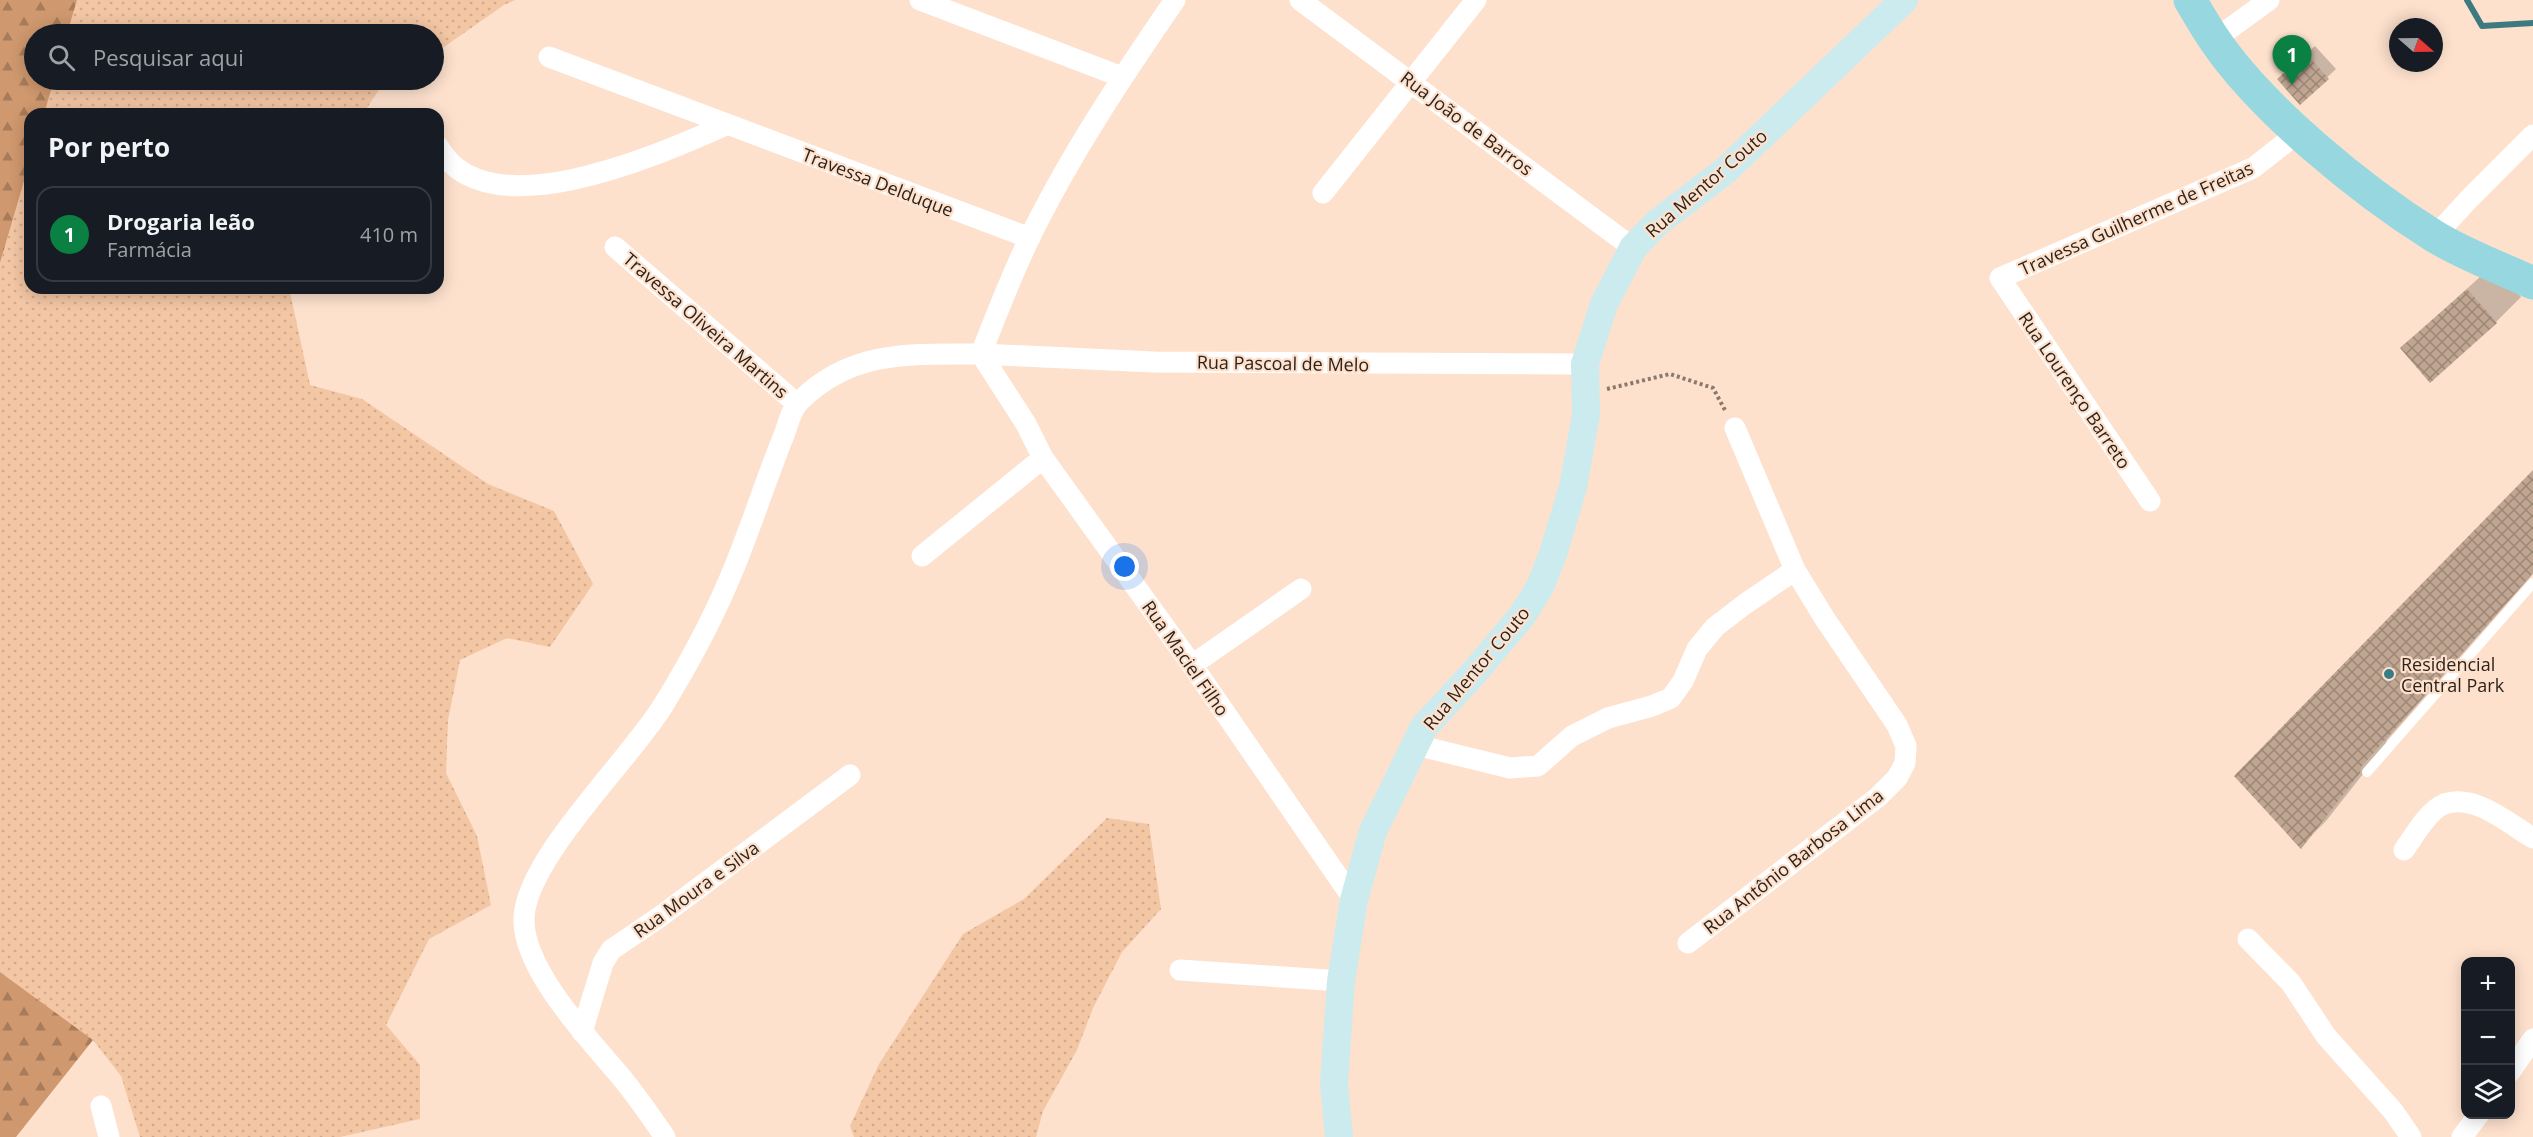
<!DOCTYPE html>
<html lang="pt">
<head>
<meta charset="utf-8">
<style>
  :root { --surface:#171b24; --page:#242831; --text:#f1f3f6; --muted:#9ea1a6; --line:#363941; --accent:#0b8043 }
  body { margin:0; font-family:"Open Sans",sans-serif; background:var(--page); color:var(--text) }
  .controls { position:absolute; right:18px; bottom:18px; display:grid; overflow:hidden; border-radius:12px; box-shadow:0 3px 15px #0003 }
  .controls button { width:54px; height:54px; display:grid; place-items:center; padding:0; border:0; border-bottom:2px solid var(--line); background:var(--surface); color:var(--text); font:30px sans-serif }
  .compass { position:absolute; left:2389px; top:18px; width:54px; height:54px; border-radius:50%; background:var(--surface); box-shadow:0 3px 15px #0003; rotate:110deg }
  .you { position:absolute; left:1125px; top:567px; width:21px; height:21px; margin:-15px; border:4px solid #fff; border-radius:50%; background:#1a73e8; box-shadow:0 0 0 9px #1a73e833 }
  .badge { display:grid; place-items:center; width:39px; height:39px; border-radius:50%; background:var(--accent); color:#fff; font-size:20px; font-weight:700 }
  .pin { position:absolute; translate:-50% -50px; filter:drop-shadow(0 2px 3px #0008) }
  .pin::after { content:''; position:absolute; top:32px; width:21px; height:18px; background:inherit; clip-path:polygon(0 0,100% 0,50% 100%) }
  .list { margin:0; padding:0; list-style:none }
  h2 { display:flex; justify-content:space-between; align-items:center; height:78px; margin:0; padding:0 24px; font-size:26px }
  h2 small { font-size:20px; font-weight:400; color:var(--muted) }
  .list li { display:grid; grid-template-columns:39px 1fr auto; gap:18px; align-items:center; box-sizing:border-box; height:96px; margin:0 12px 12px; padding:0 12px; border:2px solid var(--line); border-radius:18px }
  .list b { display:block; font-size:22px; white-space:nowrap }
  .list p { margin:0; font-size:20px; white-space:nowrap; color:var(--muted) }
  .list em { font-size:20px; font-style:normal; color:var(--muted) }
  .icon { flex:none; width:33px; height:33px; fill:none; stroke:currentColor; stroke-width:2; stroke-linecap:round; stroke-linejoin:round }
  .map { position:relative; flex:none; width:2533px; height:1137px; overflow:hidden }
  .search { position:absolute; background:var(--surface); box-shadow:0 3px 15px #0003; left:24px; top:24px; width:420px; height:66px; display:flex; align-items:center; gap:15px; box-sizing:border-box; padding:0 21px; border-radius:33px; color:var(--muted); font-size:22px }
  .panel { position:absolute; background:var(--surface); box-shadow:0 3px 15px #0003; left:24px; top:108px; width:420px; height:186px; border-radius:18px }
  .map>svg:first-child { display:block }
</style>
</head>
<body>
<div class="map">
<svg width="2533" height="1137" viewBox="0 0 2533 1137">
  <defs>
    <pattern id="green-dots" width="8" height="8" patternUnits="userSpaceOnUse" patternTransform="scale(1.5)"><rect width="8" height="8" fill="#f3c6a4"/><path d="M2 2h.1M6 6h.1" fill="none" stroke="#d1aa8d" stroke-width="1.8" stroke-linecap="round"/></pattern>
    <pattern id="forest-firs" width="22" height="20" patternUnits="userSpaceOnUse" patternTransform="scale(1.5)"><rect width="22" height="20" fill="#cf986e"/><path d="M5 1l3.5 6h-7zM16 11l3.5 6h-7z" fill="#a87c5a"/></pattern>
    <pattern id="building-cross-hatch" width="8" height="8" patternUnits="userSpaceOnUse" patternTransform="scale(1.5)"><rect width="8" height="8" fill="#bfa592"/><path d="M0 0l8 8M0 8l8-8" fill="none" stroke="#9c8676"/></pattern>
  </defs>
  <rect width="100%" height="100%" fill="#fde1cd"/>
  <path fill="url(#green-dots)" d="M77,0H515L504,5L434,54V34H67Z
    M54,80H391L382,85L363,114H44Z
    M30,161V288H291L290,292L310,385L362,399L488,484L554,511L593,584L550,647L507,638L460,660L448,720L446,773L477,836L491,905L429,939L386,1025L420,1065V1119L340,1137H140L121,1076L93,1040L0,972V263Z
    M1107,818L1149,824L1161,909L1122,952L1093,1008L1077,1050L1043,1111L1036,1137H854L850,1126L879,1064L963,934L1024,899Z"/>
  <path fill="url(#forest-firs)" d="M0,0H77L67,34H34V80H54L44,114H30V161L0,263Z
    M0,972L93,1040L16,1137H0Z"/>
  <path fill="#0003" d="M2315,46L2336,69L2300,103L2287,71Z
    M2493,265L2521,297L2496,322L2402,348Z
    M2533,472V574L2387,740L2385,746L2326,821L2301,846Z"/>
  <g fill="none" stroke-linecap="round" stroke-linejoin="round">
    <path stroke="#3d7a80" stroke-width="6" d="M2467,0L2482,26L2533,23"/>
  </g>
  <path fill="url(#building-cross-hatch)" d="M2306,53L2329,79L2300,105L2277,79Z
    M2467,289L2497,323L2430,383L2400,348Z
    M2533,470V573L2361,767L2360,773L2301,849L2234,776Z"/>
  <g fill="none" stroke-linecap="round" stroke-linejoin="round">
    <path stroke="#8b796c" stroke-width="4" stroke-dasharray="3 3" stroke-linecap="butt" d="M1607,389L1670,374L1713,388L1726,412"/>
    <path stroke="#fff" stroke-width="10" d="M2367,772L2533,583"/>
    <path stroke="#fff" stroke-width="21" d="M920,0L1122,77
      M1300,0L1633,248
      M2214,40L2269,0
      M549,57L1030,238
      M438,146C485,233 660,154 726,125
      M1323,193L1476,0
      M2435,236L2469,199L2533,135
      M615,247L796,403
      M981,354L1026,424L1043,458L1192,665L1354,900
      M981,354L1154,362L1585,364
      M2150,501L2000,278L2253,168L2299,132
      M922,556L1043,458
      M1192,665L1301,589
      M1416,745L1510,768L1538,766L1572,736L1608,718L1652,706L1671,698L1683,681L1697,649L1715,627L1745,604L1795,570
      M2404,850C2414,836 2428,811 2444,804C2475,793 2509,824 2533,838
      M2248,939L2291,983L2326,1036L2393,1111L2411,1137
      M1688,943L1878,797L1897,778L1905,763L1906,746L1897,725L1825,619L1795,570L1735,428
      M1180,970L1341,981
      M582,1032L603,963L611,950L661,916L850,775
      M2510,1072L2533,1039
      M101,1106L109,1137
      M665,1137C651,1117 637,1096 621,1077C590,1040 522,969 524,918C526,858 631,759 664,704C691,660 717,611 736,563C753,521 767,477 784,435C788,425 791,409 799,402C851,349 913,354 981,354C996,315 1011,277 1029,239C1070,155 1122,77 1175,0
      M2462,1137L2479,1114"/>
    <path stroke="#cbebef" stroke-width="28" d="M1339,1137L1334,1083L1341,981L1354,900L1373,831L1424,727L1472,675L1521,617L1540,587L1553,554L1573,487L1586,415L1585,364L1604,304L1633,248L1657,223L1726,170L1904,0"/>
    <path stroke="#97d7df" stroke-width="33" d="M2190,0C2198,13 2205,26 2214,39C2261,109 2362,191 2434,236C2465,255 2501,268 2533,283"/>
  </g>
  <circle fill="#367d87" stroke="#fde1cd" stroke-width="2" cx="2389" cy="674" r="6"/>
  <g text-anchor="middle" dominant-baseline="central" stroke-width="4.5" stroke-linejoin="round" paint-order="stroke">
    <g font-size="18" fill="#2d231b" stroke="#fde1cd">
      <text transform="translate(1467 123) rotate(37)">Rua João de Barros</text>
      <text transform="translate(878 182) rotate(21)">Travessa Delduque</text>
      <text transform="translate(1706 183) rotate(-41)">Rua Mentor Couto</text>
      <text transform="translate(2136 218) rotate(-24)">Travessa Guilherme de Freitas</text>
      <text transform="translate(706 325) rotate(41)">Travessa Oliveira Martins</text>
      <text transform="translate(1283 363) rotate(1)">Rua Pascoal de Melo</text>
      <text transform="translate(2075 390) rotate(56)">Rua Lourenço Barreto</text>
      <text transform="translate(1186 658) rotate(55)">Rua Maciel Filho</text>
      <text transform="translate(1476 668) rotate(-50)">Rua Mentor Couto</text>
      <text transform="translate(1793 861) rotate(-38)">Rua Antônio Barbosa Lima</text>
      <text transform="translate(696 889) rotate(-36)">Rua Moura e Silva</text>
    </g>
    <g font-size="18" fill="#2d231b" stroke="#fde1cd" text-anchor="start">
      <text x="2401" y="664">Residencial<tspan x="2401" dy="21">Central Park</tspan></text>
    </g>
  </g>
</svg>
<div class="controls">
<button>+</button>
<button>−</button>
<button><svg class="icon" aria-label="layers" viewBox="0 0 24 24"><path d="M12 4l9 5-9 5-9-5zM3 14l9 5 9-5"/></svg></button>
</div>
<svg class="compass" viewBox="-18 -18 36 36"><path d="M0-13l5 13h-10z" fill="#e53935"/><path d="M0 13l5-13h-10z" fill="#9ea1a6"/></svg>
<div class="you"></div>
<div class="pin badge" style="left:2292px;top:85px">1</div>
<div class="search"><svg class="icon" aria-label="search" viewBox="0 0 24 24"><circle cx="10" cy="10" r="6"/><path d="M15 15l6 6"/></svg>Pesquisar aqui</div>
<section class="panel">
<h2>Por perto<small></small></h2>
<ul class="list">
<li><span class="badge">1</span><div><b>Drogaria leão</b><p>Farmácia</p></div><em>410 m</em></li>
</ul>
</section>
</div>
</body>
</html>
